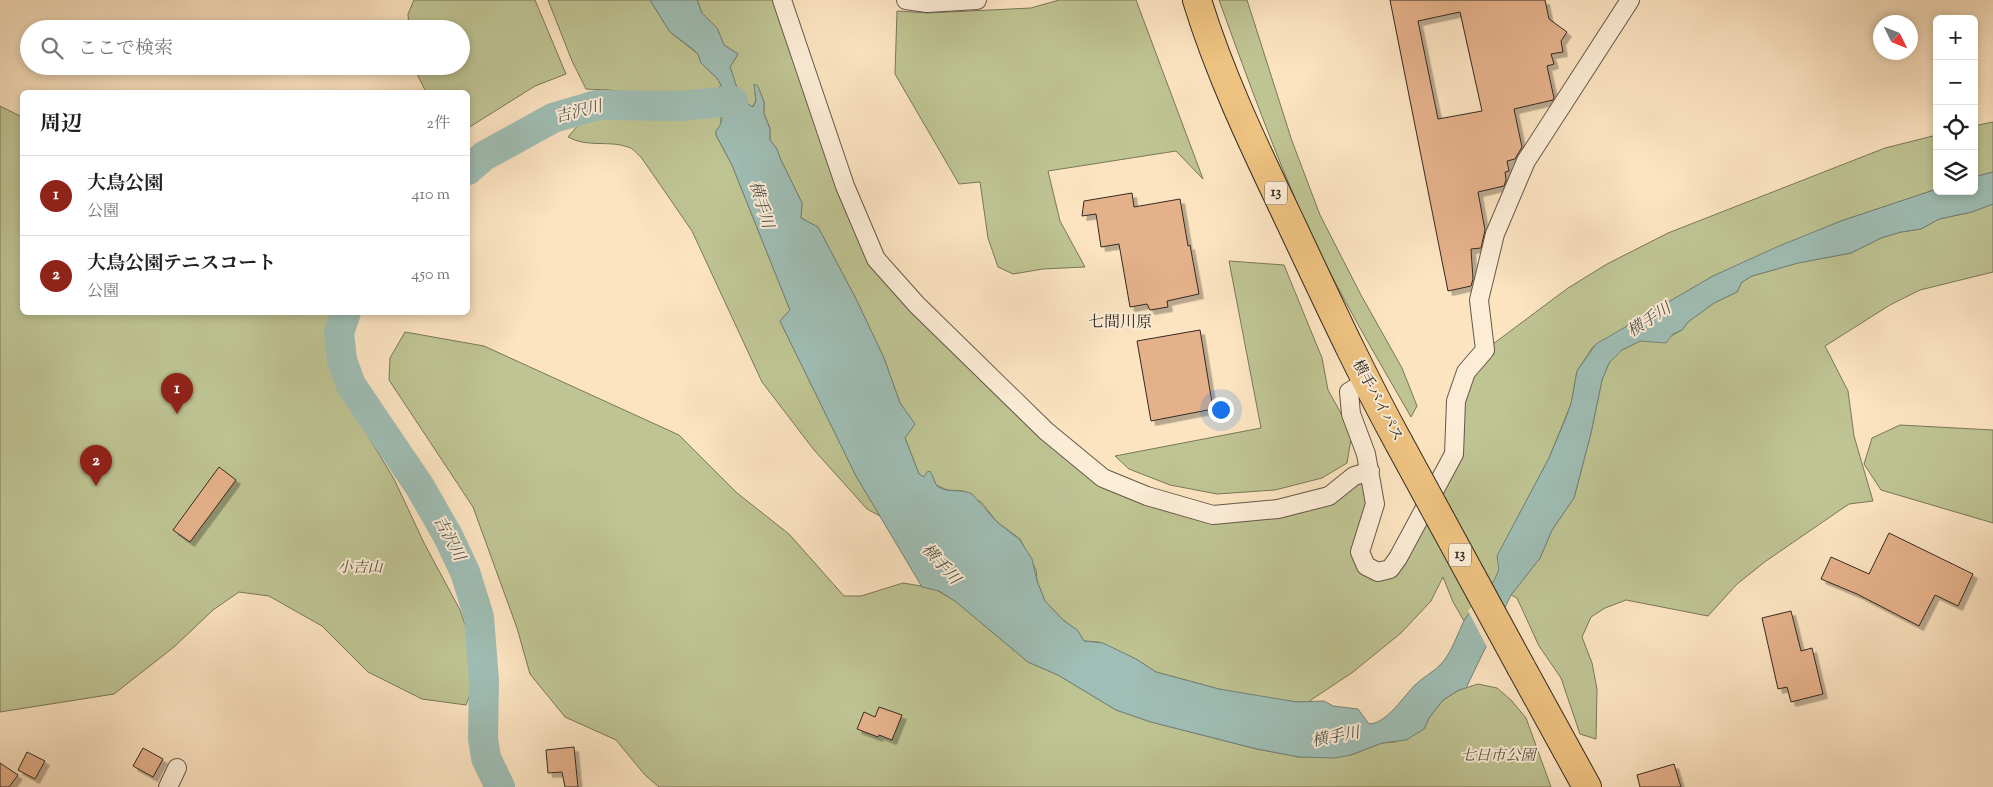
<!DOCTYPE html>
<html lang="ja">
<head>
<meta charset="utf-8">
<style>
  :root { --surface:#fff; --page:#f6f6f6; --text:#202124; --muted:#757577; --line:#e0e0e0; --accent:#8f2418 }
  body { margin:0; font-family:"Sorts Mill Goudy","Noto Serif JP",serif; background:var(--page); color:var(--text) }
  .controls { position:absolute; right:15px; top:15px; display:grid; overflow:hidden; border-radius:8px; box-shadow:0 2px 8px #0003 }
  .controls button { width:45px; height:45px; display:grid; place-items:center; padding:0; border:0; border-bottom:1px solid var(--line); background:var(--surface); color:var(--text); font:25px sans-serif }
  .compass { position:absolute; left:1873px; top:15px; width:45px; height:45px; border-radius:50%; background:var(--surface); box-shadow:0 2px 8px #0003; rotate:133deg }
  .you { position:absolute; left:1220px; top:409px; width:18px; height:18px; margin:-12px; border:4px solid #fff; border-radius:50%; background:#1a73e8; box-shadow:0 0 0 8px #1a73e833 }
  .badge { display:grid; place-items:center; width:32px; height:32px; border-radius:50%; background:var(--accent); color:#fff; font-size:16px; font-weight:700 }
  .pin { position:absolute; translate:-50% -41px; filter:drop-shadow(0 1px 2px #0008) }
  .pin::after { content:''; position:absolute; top:26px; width:18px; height:15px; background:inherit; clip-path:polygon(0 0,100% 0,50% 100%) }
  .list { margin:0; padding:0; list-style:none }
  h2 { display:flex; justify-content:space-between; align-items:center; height:65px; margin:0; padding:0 20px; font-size:21px }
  h2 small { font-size:16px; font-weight:400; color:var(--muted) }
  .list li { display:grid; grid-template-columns:32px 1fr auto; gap:15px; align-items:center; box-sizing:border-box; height:80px; padding:0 20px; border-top:1px solid var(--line) }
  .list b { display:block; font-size:19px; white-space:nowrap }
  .list p { margin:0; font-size:16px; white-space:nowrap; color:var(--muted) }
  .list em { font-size:16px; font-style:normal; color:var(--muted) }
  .icon { flex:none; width:28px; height:28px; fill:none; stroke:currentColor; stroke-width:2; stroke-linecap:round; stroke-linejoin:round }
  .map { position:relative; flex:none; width:1993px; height:787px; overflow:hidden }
  .search { position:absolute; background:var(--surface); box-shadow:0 2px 8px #0003; left:20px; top:20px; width:450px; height:55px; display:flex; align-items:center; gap:12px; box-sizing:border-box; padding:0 18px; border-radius:28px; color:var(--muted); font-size:19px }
  .panel { position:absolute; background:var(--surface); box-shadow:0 2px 8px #0003; left:20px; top:90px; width:450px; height:225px; border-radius:8px }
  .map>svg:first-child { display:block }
</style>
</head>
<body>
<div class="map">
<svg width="1993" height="787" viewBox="0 0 1993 787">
  <defs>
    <filter id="shadow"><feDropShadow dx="4.5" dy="4.5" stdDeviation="0" flood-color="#0004"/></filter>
  </defs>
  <rect width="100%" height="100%" fill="#fce4c1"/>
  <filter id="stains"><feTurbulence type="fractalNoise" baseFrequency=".004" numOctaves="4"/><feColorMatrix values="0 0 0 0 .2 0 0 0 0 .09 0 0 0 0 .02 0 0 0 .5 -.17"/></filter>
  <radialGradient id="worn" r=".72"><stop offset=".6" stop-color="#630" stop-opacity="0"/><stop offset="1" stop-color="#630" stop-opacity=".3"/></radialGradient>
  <path fill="#bfc493" stroke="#79775a" d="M414,0H535L566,74L535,86L468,128V92H426L413,66H461V29H409L408,14Z
    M548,0H650L670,32L698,54L701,63L717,78L721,85C707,105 665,102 644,98C635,96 626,92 617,91C607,89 596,90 586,89L572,61Z
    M697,0H782L876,259L1103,478L1213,515L1278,509L1370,471L1366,566L1390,569L1454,454L1456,401L1485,350L1568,288L1607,264L1668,233L1885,148L1937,135V189L1841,221L1713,276L1593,347L1577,371L1571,404L1549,458L1497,557C1498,561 1500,566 1499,570C1496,587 1474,607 1464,621L1453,602L1443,577L1431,601L1401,633L1353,672L1308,702H1297L1264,698L1219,689L1156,672L1136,659L1099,642L1084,641L1077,630L1063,620L1045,601L1037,581L1036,570L1020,539L997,522L982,503L963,491L947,490L936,485L932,475L924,477L919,474L905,438L914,424L900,403L884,358L856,299L818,227L801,218L802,203L780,158L777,149L770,140V128L764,114V102L759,90L755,92L756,101L752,107C737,99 736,82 730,67L738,54L724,45L717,28L702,13Z
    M1059,0H1136L1203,179L1176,151L1048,171L1060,221L1085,267L1043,269L1013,274L998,267L988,238L980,182L959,184L895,74L897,11L928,13L1031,8Z
    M1219,0H1247L1292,141L1320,215L1361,295L1402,368L1417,406L1411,417C1376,356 1339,294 1309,230C1275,155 1247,77 1219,0Z
    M0,106L22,117V312L333,313L329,339L341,391L394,479L424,543L460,610L474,650L475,682L466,705L422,699L368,672L322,626L269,596L239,592L213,610L174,647L114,694L0,712Z
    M708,107L716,108L721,111V125L716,131V135L732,165L790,310L780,321L856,476L880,516L867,509L814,450L762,382L692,231L641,157C637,154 633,148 628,147C609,140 587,148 568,137L579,124L597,116L630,111L654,117L676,110L700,111Z
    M1993,122V172L1974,177V126Z
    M1993,204V272L1920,290L1890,305L1825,346L1848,391L1854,436L1873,501L1849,504L1766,561L1737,584L1708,616L1626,600L1605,608L1591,617L1582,637L1592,663L1597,689L1596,739L1580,734L1561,678L1539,646L1517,598L1511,595L1540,558L1552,530L1574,498L1591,433L1602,380L1609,363L1622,350L1640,341L1671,336L1682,330L1688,322L1714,303L1737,292L1742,282L1752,276L1798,263L1851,253L1881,238L1901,232L1921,229L1939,219L1972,212Z
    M1229,261L1284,265L1322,358L1328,390L1352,433L1347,463L1322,478L1275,490L1217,494L1170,485L1129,469L1115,456L1261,428Z
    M405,332L484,346L679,435L737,493L789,534L844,596H861L903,583L933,588L955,601L1028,662L1058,675L1116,710L1151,722L1257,749L1299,757L1351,755L1382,743L1395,742L1424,729L1429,718L1443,700L1459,690L1478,684L1497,688L1511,700L1526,718L1551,787H659L645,775L616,740L565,717L530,674L517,628L473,507L389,380L390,358Z
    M1900,425L1993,430V523L1881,490L1864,464L1872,438Z"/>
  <path fill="#9fbeb5" stroke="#74837a" d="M650,0H697L702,13L717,28L724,45L738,54L730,67C736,82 737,99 753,107L756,101L754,84L758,86L764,102V114L770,129V140L777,149L780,158L802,203L801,218L818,227L856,299L884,358L900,403L915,424L905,438L919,474L924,477L927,472L930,471C933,476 934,482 937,486C947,494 962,488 972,494L997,522L1019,539L1032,559L1037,581L1045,601L1063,620L1077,630L1084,641L1103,643L1136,659L1156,672L1219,689L1297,702L1324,701L1333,706L1358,709L1369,724C1386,724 1404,696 1415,685C1423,677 1434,672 1442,663C1453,650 1457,634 1465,619C1475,603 1491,591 1498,572C1500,566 1496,560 1498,554L1549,458L1565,420L1571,404L1577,371L1596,344L1713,276L1779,246L1841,221L1937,189V191H1974V177L1993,172V204L1972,212L1939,219L1921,229L1901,232L1881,238L1851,253L1798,263L1752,276L1742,282L1737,292L1714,303L1688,322L1682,330L1673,334L1666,343L1640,341L1622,350L1609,363L1602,380L1591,433L1574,498L1552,530L1540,558L1511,595L1466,688L1459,690L1443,700L1429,718L1424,729L1406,740L1382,743L1351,755L1335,758L1299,757L1257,749L1151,722L1116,710L1058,675L1028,662L955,601L939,591L922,587L856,476L780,321L790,310L732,165L716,135V131C721,125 723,120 721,111L716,108L717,101L722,98L721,85L717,78L701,63L698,54L694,50L670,32Z"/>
  <path fill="#fce4c1" d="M1487,587L1505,612L1488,649L1468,611Z"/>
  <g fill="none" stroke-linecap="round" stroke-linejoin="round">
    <path stroke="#9fbeb5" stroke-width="30" d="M468,170L484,156L553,118L597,105L679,106L733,101
      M346,312L339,333L342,360L351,385L420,487L448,536L465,572L479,617L484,680L483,738L486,758L500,787"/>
  </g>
  <path fill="#e5b18b" stroke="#332a21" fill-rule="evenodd" filter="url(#shadow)" d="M1390,0H1545L1549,19L1567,32L1561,41L1563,52L1551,54L1554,64L1547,66L1554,98L1553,100L1514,109L1522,147L1515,159L1507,161L1509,171L1505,172L1506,180L1504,186L1478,192L1485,230L1481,248L1471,249L1473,279L1471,286L1448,291ZM1460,12L1482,111L1438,119L1418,21Z
    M1132,193L1134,207L1180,199L1188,246L1190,245L1199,294L1167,301L1168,307L1150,310L1147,304L1130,307L1119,244L1101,247L1096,214L1082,216L1084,201Z
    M1200,330L1213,409L1151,421L1137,341Z
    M219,467L236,480L190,542L173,530Z
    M1889,533L1973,574L1958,606L1935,595L1919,626L1857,594L1821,579L1831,557L1869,574Z
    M1791,611L1801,651L1812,648L1823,694L1791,702L1787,687L1778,689L1762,618Z
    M879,707L902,715L892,740L879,735L878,737L857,729L864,712L875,717Z
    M574,747L578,787H565L562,772L548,773L546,750Z
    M143,748L163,759L153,777L133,766Z
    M27,752L45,761L35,779L18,770Z
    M0,763L18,775L9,787H0Z
    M1674,764L1681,787H1640L1637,775Z"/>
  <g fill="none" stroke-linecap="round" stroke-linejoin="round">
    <g stroke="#655849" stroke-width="20">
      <path id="street" d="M782,0L845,186L876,259L917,305L1046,431L1103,478L1147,496L1213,515L1278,509L1329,496L1354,476L1370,471
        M906,0L927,3L977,0
        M1365,382L1349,392L1351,414L1366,454L1375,504L1360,552L1366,566L1378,572L1390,569L1398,558L1454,454L1456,401L1466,372L1485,350L1479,300L1495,234L1526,161L1630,0
        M168,787L177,768"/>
    </g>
    <g stroke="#332a21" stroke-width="30">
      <path id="highway" d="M1197,0C1221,79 1258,154 1293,228C1327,300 1360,372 1399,443
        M1521,667L1587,787"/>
    </g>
    <use href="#street" stroke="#fdedd7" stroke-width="18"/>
    <use href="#highway" stroke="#eec280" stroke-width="28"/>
    <g stroke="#332a21" stroke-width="30" stroke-linecap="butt">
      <path id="highway-bridge" d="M1399,443L1521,667"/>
    </g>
    <use href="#highway-bridge" stroke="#eec280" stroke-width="28"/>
  </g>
  <g text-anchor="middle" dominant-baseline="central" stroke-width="4" stroke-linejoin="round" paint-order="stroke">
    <g fill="#fdedd7" stroke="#706458" stroke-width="1">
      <rect x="1265" y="181.5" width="22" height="23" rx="4"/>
      <rect x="1449" y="543.5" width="22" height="23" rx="4"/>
    </g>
    <g font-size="14" font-weight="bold" fill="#332a21">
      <text x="1276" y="193">13</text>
      <text x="1460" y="555">13</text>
    </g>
    <g font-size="15" fill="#332a21" stroke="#fdedd7">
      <text transform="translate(1377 401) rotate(62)">横手バイパス</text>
    </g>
    <g font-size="15" font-style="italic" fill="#56503e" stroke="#fdedd7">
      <text x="360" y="568">小吉山</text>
      <text x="1498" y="756">七日市公園</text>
    </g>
    <g font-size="16" font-style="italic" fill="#53564d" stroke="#fdedd7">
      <text transform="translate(579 113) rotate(-14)">吉沢川</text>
      <text transform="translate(760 205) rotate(73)">横手川</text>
      <text transform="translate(1650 321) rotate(-33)">横手川</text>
      <text transform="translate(448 539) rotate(62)">吉沢川</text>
      <text transform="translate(940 565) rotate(48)">横手川</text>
      <text transform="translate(1336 738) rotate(-11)">横手川</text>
    </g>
    <g font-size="16" fill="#332a21" stroke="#fdedd7">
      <text x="1120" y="323">七間川原</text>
    </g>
  </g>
  <rect width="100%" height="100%" filter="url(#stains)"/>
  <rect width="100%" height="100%" fill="url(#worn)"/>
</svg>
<div class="controls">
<button>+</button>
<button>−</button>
<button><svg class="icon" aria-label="locate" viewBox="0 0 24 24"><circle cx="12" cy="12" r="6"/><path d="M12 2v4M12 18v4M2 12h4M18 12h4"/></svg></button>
<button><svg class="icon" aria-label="layers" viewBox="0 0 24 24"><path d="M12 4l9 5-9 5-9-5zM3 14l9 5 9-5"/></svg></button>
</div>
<svg class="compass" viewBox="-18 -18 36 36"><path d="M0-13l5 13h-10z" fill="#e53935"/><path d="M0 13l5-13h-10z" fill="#757577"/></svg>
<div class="you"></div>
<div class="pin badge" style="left:177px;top:414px">1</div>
<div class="pin badge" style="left:96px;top:486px">2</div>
<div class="search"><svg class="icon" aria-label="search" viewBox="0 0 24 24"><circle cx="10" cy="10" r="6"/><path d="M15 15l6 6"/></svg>ここで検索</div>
<section class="panel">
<h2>周辺<small>2件</small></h2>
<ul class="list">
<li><span class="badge">1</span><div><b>大鳥公園</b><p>公園</p></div><em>410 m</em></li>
<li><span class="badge">2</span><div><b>大鳥公園テニスコート</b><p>公園</p></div><em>450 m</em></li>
</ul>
</section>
</div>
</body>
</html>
